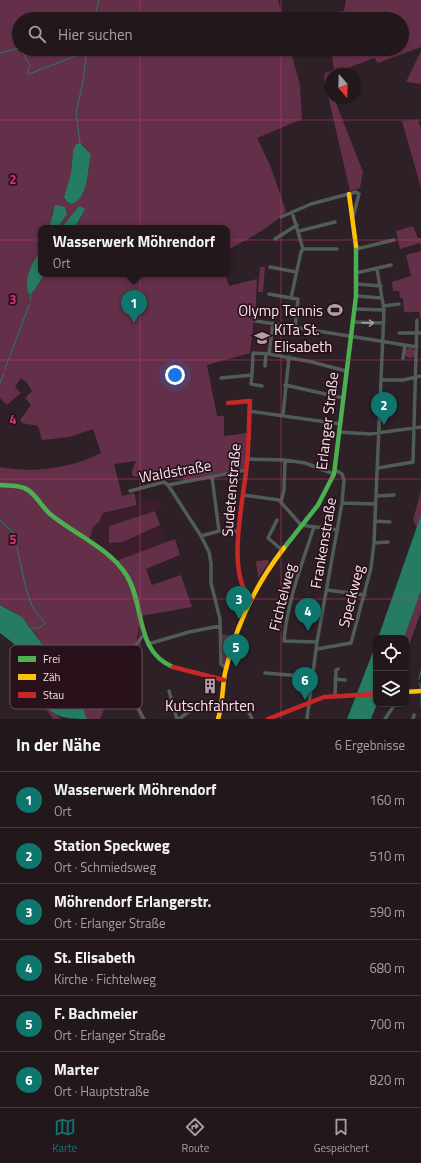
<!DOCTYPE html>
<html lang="de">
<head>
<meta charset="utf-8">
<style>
  :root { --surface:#22181c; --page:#2e2529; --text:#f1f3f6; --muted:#a2a0a3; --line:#3f373b; --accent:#0f766e }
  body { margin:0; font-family:"Titillium Web",sans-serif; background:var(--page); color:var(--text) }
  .controls { position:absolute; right:12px; bottom:12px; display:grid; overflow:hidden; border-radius:8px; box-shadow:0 1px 3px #0004 }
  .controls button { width:36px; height:36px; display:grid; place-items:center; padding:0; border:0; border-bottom:1px solid var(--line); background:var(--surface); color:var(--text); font:20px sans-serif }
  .compass { position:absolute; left:325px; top:68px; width:36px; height:36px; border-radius:50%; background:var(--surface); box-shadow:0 1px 3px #0004; rotate:161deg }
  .you { position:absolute; left:175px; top:375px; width:14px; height:14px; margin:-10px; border:3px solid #fff; border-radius:50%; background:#1a73e8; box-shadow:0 0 0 6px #1a73e833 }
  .badge { display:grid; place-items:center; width:26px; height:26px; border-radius:50%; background:var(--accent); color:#fff; font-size:13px; font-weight:700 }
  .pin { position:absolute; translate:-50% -33px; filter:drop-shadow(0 1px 2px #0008) }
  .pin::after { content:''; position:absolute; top:21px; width:14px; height:12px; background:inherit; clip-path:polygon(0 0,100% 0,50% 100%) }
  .popup { position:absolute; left:38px; top:225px; width:192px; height:52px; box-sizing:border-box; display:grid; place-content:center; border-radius:8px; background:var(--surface); filter:drop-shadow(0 1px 3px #0005); font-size:13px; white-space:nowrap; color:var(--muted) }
  .popup b { font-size:15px; color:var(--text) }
  .popup::after { content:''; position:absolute; left:50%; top:100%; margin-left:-8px; border:8px solid transparent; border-top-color:var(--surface) }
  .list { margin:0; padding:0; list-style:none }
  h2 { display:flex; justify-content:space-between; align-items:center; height:52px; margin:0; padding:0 16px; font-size:17px }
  h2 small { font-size:13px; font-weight:400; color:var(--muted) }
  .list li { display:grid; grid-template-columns:26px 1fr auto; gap:12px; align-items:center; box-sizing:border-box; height:56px; padding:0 16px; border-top:1px solid var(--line) }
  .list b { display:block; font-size:15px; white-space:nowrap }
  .list p { margin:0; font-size:13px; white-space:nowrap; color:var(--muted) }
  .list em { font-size:13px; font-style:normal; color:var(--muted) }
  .icon { flex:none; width:22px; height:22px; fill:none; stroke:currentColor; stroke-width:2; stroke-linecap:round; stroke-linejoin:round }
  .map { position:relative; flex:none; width:421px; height:719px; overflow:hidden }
  .search { position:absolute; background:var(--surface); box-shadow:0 1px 3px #0004; left:12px; right:12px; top:12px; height:44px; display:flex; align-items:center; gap:10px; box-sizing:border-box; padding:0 14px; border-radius:22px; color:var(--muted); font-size:15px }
  .sheet { height:388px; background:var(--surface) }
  nav { display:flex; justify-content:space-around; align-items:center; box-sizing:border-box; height:56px; border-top:1px solid var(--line); background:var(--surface); font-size:11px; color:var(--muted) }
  nav a { display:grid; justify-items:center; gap:2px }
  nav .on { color:var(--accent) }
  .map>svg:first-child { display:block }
</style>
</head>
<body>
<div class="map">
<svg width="421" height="719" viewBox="0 0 421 719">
  <rect width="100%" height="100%" fill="#2d2026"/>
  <path fill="#3b1d2b" d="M255,322L272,324L268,353L251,352Z
    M159,498L163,508L109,526L123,542L160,525L167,542L116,561L89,541L93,527L99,522L103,513L130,507Z"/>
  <path fill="#643049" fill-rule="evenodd" d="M0,0H278L283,19H19V49H290L300,85L302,119L257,138L270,165L286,211C273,226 245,241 227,250V228H75L82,216L79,206L61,228H58L67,214L65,207L53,210L49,228H41V251L30,270L36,288L45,274H225L229,286L257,279L255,320H254L250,353L207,365L217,416H224V436L247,433L245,468L185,480L179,473H155L136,477L132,475V470L136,461L114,464L122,496L134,493L137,505L103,513L99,522L93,527L89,541L116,561L175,539L180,555L146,569L152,585L181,575L192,607L141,616L136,643L117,677L100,719H87C83,709 79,694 69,689V684C41,658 42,622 0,605V467C35,473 69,469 101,453L93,429L70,437L42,440L38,426L22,423L20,420L31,405L25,398L32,391L27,383L21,378L15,387L21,393L7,405L0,398ZM82,144L91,154L72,204L64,200L71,173L73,151Z
    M346,0H421V47L378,63L374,58L327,76L331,98H334L363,172L360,188L350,191L324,78L325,73L334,70L331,49H402V19H328V13L344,11Z
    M421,51V84L406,82Z
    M418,120L421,129V188L402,121Z
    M413,226L418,238H421V246L420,243L400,249L396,231Z
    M421,251V319H420L419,312H404L403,298H400L399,291H393L392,282L411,276L406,255Z
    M260,267H265L263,292H258Z
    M405 353a5 5 0 1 1 10 0a5 5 0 1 1-10 0Z
    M421,491V515L417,528L413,520Z
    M155,511L160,525L123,542L109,543V526Z
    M268,560L269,562L259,577H258L256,561Z
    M421,591V612L406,654V638H404Z
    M222,634L236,637L226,666L223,664Z
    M45,695L46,703L61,719H53L40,700L39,696Z"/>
  <path fill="#257c63" d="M80,143L91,154C87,168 89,198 72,204L67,202L64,198L71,173L73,151L76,144Z
    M55,205L65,207L67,214L58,228H49Z
    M79,206L85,209L75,228H61Z
    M41,251V274H45L33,292L29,294C23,281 32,261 41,251Z
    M421,515V591L404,638H378Z
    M0,605L22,617L45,648L53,652L58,663L60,676L64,675L68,677L69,689C79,693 83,709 87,719C71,719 50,719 45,700C43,691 42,682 38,673C29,656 15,644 0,633Z
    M376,644L377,704L371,719H347Z"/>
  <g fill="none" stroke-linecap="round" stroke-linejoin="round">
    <path stroke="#257c63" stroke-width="1" d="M94,19L99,0
      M21,49L30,66L27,74
      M0,53L19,48
      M29,74L86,52
      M80,143L76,113L83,81L87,49
      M30,301L31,294
      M5,369L29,305
      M0,383L4,373
      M0,520L15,535L18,543
      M17,547L26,589L32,606L45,624L38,628H31
      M419,679L421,671
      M419,683L421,688
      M421,695V706"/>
    <path stroke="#505c57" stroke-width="3.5" d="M292,212L303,249L301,252L291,298L298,299L295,327
      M281,217L311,204L356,192L359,194L353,217
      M299,231L335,222
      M275,239L297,225
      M303,249H337
      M356,249L394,240
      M270,267L296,272
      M356,273L391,265
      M356,284L381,286
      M269,294L291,298
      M356,296L382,298
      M384,306L399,304
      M354,309L384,310
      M256,321L417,347
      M353,322L384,323
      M273,323L269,354L312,362L346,371
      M399,333H421
      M403,358L405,345
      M265,366L266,354
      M252,375L251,384L262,386
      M221,378L252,375L253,353L269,354
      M381,380H403L421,376
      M285,385L343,398
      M249,411L340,424
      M283,415L289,357
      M339,432L370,434L421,427
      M247,459L285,460L305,463L334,474
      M378,468L413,462L417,320
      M212,477L219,531
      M168,485L201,536L209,552L211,563V583L220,619L221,664L227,669
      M130,491L164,482L168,485L246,470
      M243,495L279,500L301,525L338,530
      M376,496L394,495
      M281,502L284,490L285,460
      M342,503L376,504
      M277,520L268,538L282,550
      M375,521L390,522
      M314,527C302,564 287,602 284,641L317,642
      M201,536L219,531H238
      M374,543L388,542
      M327,590L365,595
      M148,644L189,632L220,626
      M317,649L351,643L371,568L374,543L384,310L377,269
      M265,673L313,677
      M335,679L345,680
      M169,691L177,719
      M335,696L336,670L338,669
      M222,709H231L245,704L252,719
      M144,719L122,680C122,669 136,642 144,635
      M179,719L199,704L222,706
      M307,719L317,642L342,503L344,480L342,474L335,470
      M385,719L395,704
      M413,719L414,715"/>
    <path stroke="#4caf50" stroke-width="4.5" d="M0,485C7,486 17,485 24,488C34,491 42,507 50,514C74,534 110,548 127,576C145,606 135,652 173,667
      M284,548L318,505L334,474L356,296V246"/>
    <path stroke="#ffc107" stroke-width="4.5" d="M349,194L356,246
      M406,692L421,691
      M218,719C223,704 222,689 225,673C235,628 256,584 284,548"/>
    <path stroke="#c62828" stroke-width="4.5" d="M228,403L250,401C249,421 249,442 247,463C244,499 225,572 251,600
      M173,667L224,680
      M268,719L324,697L376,694"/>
  </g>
  <defs><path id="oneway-shaft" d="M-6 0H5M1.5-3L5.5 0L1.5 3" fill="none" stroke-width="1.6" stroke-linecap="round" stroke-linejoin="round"/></defs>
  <use stroke="#a3a0a1" href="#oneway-shaft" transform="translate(368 323) rotate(2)"/>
  <path fill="none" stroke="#ca3771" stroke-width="1" stroke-opacity="0.55" d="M140,0V19M281,0V19M140,49V719M281,49V719M0,120H421M0,240H421M0,360H421M0,479H421M0,599H421"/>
  <defs>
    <g id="stadium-bare" transform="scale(1.2)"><path d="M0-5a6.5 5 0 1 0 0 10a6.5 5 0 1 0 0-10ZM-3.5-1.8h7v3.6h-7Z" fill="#b09fa6" stroke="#29111c" stroke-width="2.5" paint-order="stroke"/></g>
    <g id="school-bare" transform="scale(1.2)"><path d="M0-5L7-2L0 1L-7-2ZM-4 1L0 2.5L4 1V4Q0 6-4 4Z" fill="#b09fa6" stroke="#29111c" stroke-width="2.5" paint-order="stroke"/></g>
    <g id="building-bare" transform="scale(1.2)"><path d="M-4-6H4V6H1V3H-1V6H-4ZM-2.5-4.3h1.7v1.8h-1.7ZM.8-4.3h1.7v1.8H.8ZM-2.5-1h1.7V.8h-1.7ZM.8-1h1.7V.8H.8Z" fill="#b09fa6" stroke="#29111c" stroke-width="2.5" paint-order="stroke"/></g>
  </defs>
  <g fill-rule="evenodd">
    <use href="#stadium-bare" x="335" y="310"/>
    <use href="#school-bare" x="262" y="338"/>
    <use href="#building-bare" x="210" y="686"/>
  </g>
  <g text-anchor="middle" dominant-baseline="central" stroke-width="3.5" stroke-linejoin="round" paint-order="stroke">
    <g font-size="15" fill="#f6e4eb" stroke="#29111c" text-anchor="end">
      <text x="323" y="310">Olymp Tennis</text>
      <text x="274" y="329" text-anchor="start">KiTa St.<tspan x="274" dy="17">Elisabeth</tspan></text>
      <text x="210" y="705" text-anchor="middle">Kutschfahrten</text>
    </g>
    <g font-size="15" fill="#f6e4eb" stroke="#29111c">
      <text transform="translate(327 421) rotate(-83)">Erlanger Straße</text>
      <text transform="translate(175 471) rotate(-10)">Waldstraße</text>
      <text transform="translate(231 490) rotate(-85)">Sudetenstraße</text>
      <text transform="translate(323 543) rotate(-80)">Frankenstraße</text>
      <text transform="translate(351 596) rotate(-76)">Speckweg</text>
      <text transform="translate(282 597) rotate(-76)">Fichtelweg</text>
    </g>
  </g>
  <rect x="10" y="645" width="132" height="64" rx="6" fill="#29111c" stroke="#66505a" stroke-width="1"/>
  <rect x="18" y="656" width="18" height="6" fill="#4caf50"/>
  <rect x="18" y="674" width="18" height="6" fill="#ffc107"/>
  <rect x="18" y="692" width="18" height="6" fill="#c62828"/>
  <g font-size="11" fill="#f6e4eb">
    <text x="43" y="663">Frei</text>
    <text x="43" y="681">Zäh</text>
    <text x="43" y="699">Stau</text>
  </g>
  <g font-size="13" text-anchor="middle" font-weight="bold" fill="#ca3771" stroke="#29111c" stroke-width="3.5" stroke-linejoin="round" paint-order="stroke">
    <text x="13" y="184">2</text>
    <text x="13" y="304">3</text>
    <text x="13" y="424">4</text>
    <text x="13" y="544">5</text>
  </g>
</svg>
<div class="controls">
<button><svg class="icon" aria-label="locate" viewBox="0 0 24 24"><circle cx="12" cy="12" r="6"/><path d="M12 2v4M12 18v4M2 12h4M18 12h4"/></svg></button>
<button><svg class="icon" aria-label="layers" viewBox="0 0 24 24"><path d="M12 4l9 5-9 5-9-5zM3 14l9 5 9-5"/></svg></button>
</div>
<svg class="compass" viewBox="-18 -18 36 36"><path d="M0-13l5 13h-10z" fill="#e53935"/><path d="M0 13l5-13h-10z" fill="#a2a0a3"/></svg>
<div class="you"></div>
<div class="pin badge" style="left:134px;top:323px">1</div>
<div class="popup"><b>Wasserwerk Möhrendorf</b>Ort</div>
<div class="pin badge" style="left:384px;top:425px">2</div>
<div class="pin badge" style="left:239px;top:619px">3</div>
<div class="pin badge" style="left:308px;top:631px">4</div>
<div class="pin badge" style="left:236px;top:667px">5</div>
<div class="pin badge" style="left:305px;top:700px">6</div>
<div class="search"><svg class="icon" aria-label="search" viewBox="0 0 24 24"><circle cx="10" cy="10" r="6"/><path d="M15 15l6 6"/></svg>Hier suchen</div>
</div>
<section class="sheet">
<h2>In der Nähe<small>6 Ergebnisse</small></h2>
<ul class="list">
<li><span class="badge">1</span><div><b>Wasserwerk Möhrendorf</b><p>Ort</p></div><em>160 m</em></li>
<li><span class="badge">2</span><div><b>Station Speckweg</b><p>Ort · Schmiedsweg</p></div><em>510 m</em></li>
<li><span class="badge">3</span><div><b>Möhrendorf Erlangerstr.</b><p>Ort · Erlanger Straße</p></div><em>590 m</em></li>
<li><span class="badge">4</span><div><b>St. Elisabeth</b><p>Kirche · Fichtelweg</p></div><em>680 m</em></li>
<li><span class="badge">5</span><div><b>F. Bachmeier</b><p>Ort · Erlanger Straße</p></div><em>700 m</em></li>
<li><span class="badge">6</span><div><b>Marter</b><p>Ort · Hauptstraße</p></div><em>820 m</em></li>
</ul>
</section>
<nav>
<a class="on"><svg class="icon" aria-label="map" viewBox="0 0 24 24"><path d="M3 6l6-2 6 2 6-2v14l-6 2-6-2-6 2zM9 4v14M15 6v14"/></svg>Karte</a>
<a><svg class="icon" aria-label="directions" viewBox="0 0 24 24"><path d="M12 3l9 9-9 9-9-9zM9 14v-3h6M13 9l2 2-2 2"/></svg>Route</a>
<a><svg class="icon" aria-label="saved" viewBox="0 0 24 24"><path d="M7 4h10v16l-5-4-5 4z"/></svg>Gespeichert</a>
</nav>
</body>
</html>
